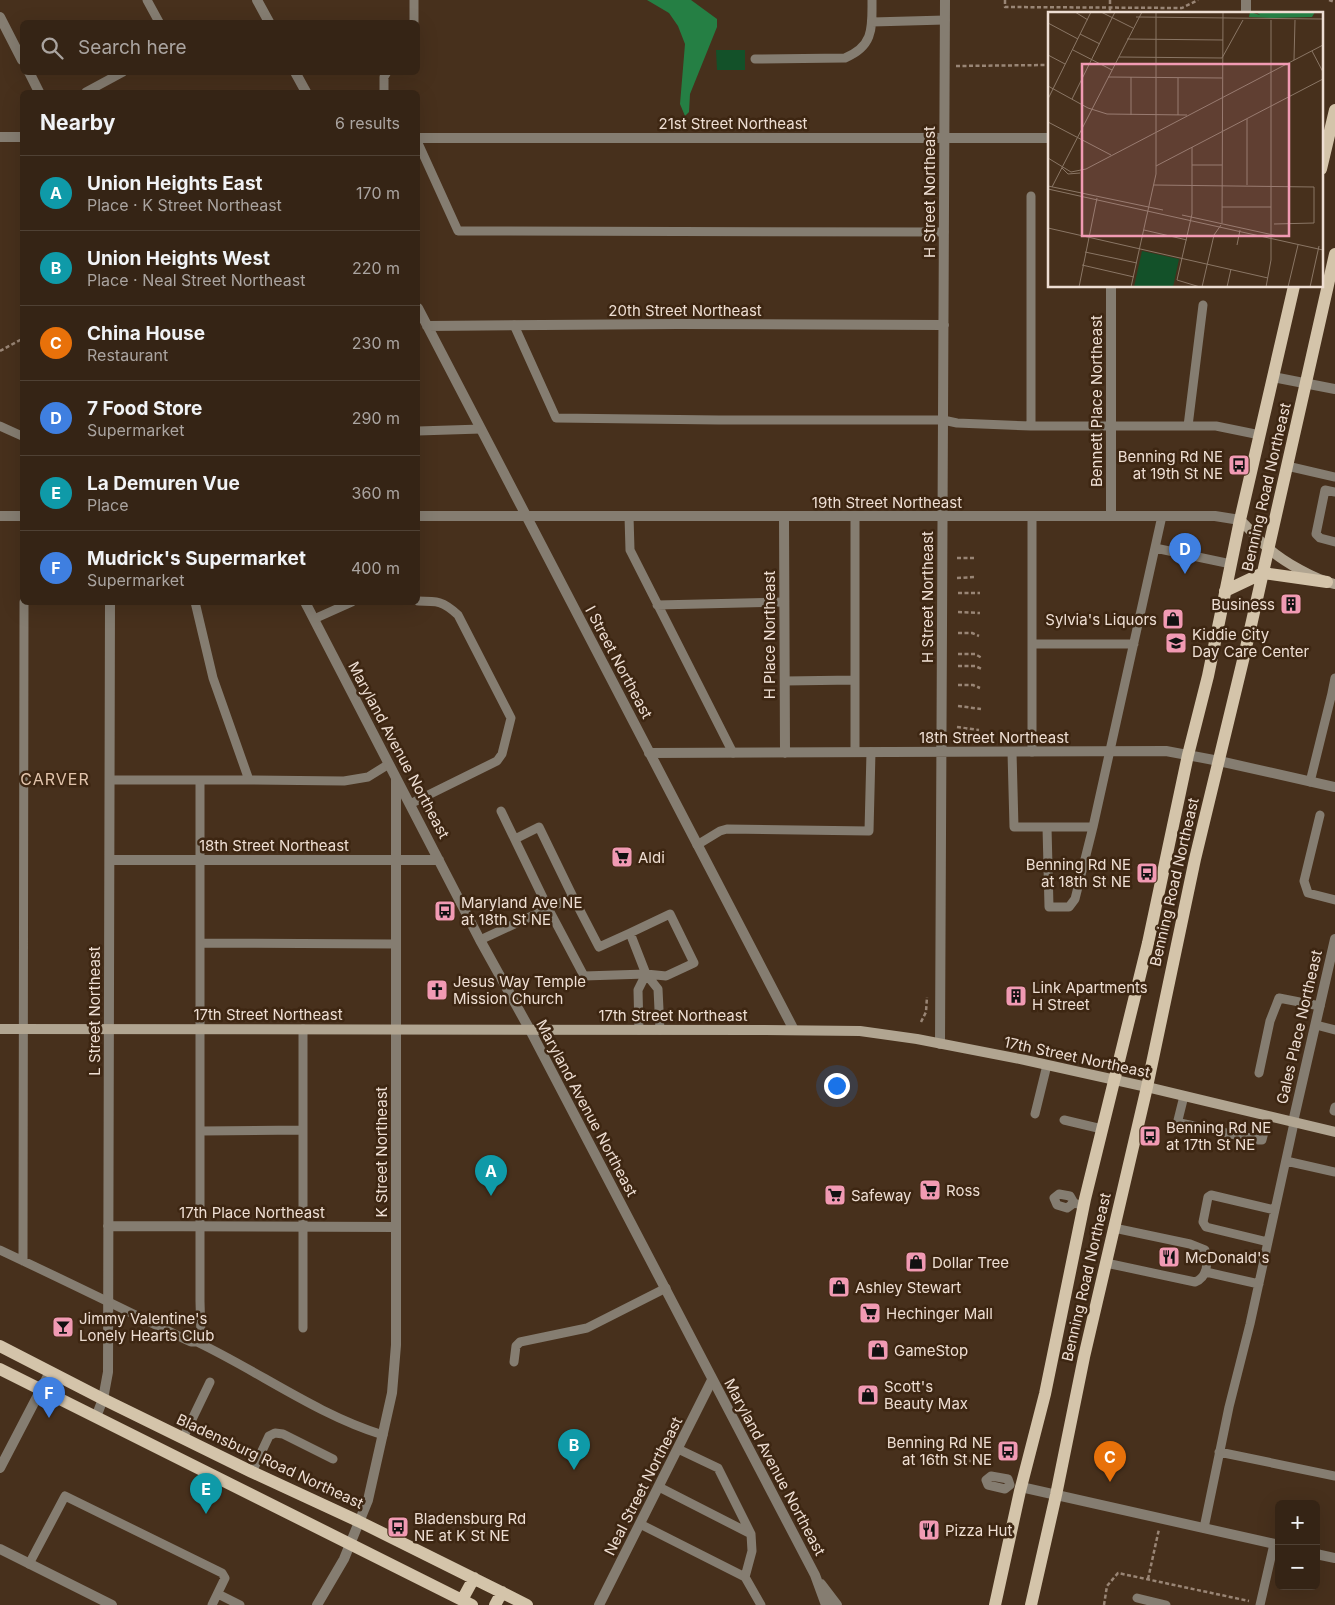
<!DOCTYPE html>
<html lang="en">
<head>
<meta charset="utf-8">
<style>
  :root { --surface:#352415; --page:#3d2c1e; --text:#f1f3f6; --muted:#aaa4a0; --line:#4f4134; --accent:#f19ab3 }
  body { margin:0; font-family:Inter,sans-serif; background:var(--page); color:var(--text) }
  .controls { position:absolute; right:15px; bottom:15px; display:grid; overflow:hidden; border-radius:8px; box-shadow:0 5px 20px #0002 }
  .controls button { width:45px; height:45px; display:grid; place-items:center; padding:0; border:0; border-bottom:1px solid var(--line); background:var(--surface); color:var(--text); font:25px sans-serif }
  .you { position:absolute; left:836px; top:1085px; width:18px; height:18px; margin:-12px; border:4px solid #fff; border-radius:50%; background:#1a73e8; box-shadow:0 0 0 8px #1a73e833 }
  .badge { display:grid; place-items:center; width:32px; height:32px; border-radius:50%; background:var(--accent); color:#fff; font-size:16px; font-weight:700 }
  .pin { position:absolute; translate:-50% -41px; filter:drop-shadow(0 1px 2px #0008) }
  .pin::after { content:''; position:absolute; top:26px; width:18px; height:15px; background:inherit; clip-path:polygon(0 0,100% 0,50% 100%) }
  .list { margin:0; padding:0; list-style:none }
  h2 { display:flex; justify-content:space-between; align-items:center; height:65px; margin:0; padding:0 20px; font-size:21px }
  h2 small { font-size:16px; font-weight:400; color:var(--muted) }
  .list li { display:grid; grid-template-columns:32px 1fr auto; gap:15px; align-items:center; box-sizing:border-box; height:75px; padding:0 20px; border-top:1px solid var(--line) }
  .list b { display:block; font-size:19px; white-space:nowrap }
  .list p { margin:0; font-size:16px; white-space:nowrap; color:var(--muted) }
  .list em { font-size:16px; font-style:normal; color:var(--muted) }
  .icon { flex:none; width:28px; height:28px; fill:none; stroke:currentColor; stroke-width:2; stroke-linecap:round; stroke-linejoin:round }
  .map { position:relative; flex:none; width:1335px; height:1605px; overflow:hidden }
  .search { position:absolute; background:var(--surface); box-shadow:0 5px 20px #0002; left:20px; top:20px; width:400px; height:55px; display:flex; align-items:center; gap:12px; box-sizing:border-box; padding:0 18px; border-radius:8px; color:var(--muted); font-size:19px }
  .panel { position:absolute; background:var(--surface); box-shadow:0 5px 20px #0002; left:20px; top:90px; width:400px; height:515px; border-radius:8px }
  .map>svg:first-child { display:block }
</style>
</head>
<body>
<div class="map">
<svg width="1335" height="1605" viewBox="0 0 1335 1605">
  <rect width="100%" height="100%" fill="#47301c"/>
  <path fill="#135129" d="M716,50H745V70H717Z"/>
  <path fill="#257f44" d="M647,0H691L717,19V27L690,94L689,112L685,116L680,104L685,44L678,26L669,13Z"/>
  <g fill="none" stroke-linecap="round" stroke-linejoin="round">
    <path stroke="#998575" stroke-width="2.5" stroke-dasharray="4 2.5" stroke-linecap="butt" d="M1005,0V7L1182,8L1198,0
      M1110,0V14
      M1329,0L1335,2
      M956,66L1049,65
      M0,351L22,339
      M1260,509L1261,501
      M957,558H974
      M957,578L975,577
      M958,593H980
      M958,612L980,613
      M958,633H972L979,636
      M958,654H975L982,658
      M958,666H975L982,669
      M958,685H973L980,688
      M958,706L981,709
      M957,727L979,730
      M921,1022L926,1012L927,997
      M963,1460L978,1462
      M1148,1579L1159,1529
      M1104,1605L1107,1586L1118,1573L1249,1601"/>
    <path stroke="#857d71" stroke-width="9" d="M147,0L159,22
      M414,0V22
      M872,22L945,20
      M755,59L845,58C874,46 872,28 872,0
      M86,92L123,72
      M384,92V77L387,72
      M418,143L458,231L944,232
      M1031,196V426
      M514,325L556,418L719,420H943L957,423L1031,426H1216L1260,435
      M0,426L22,436
      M1188,426L1203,305
      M418,431L481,429
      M1287,466L1335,477
      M1335,492L1325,490L1316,534L1320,538L1335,542
      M629,516L630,550L733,753
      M855,516V752
      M1032,516V752
      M1155,548L1231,564
      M195,602L213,678L249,780L344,781L368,777L389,764
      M657,605L784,602
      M314,619L352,602
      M1032,644H1134
      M785,681L855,680
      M1332,693L1335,678
      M1012,752L1014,827H1093L1162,516
      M110,780H249
      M1310,782L1332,693L1335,694
      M410,804L497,761L502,754L511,718L458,615C443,601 437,601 418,601
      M501,811L548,908L584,976L646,974L666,976L694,963L670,914L630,933
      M1320,815L1304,881L1308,893L1335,900
      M1047,827L1049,907H1069L1075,899L1093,827
      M515,839L539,827L573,897
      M697,845L720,831L727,829L869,831L871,752
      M480,940L573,897L599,947L630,933L646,974L658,989L660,1030
      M200,943L396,944
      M1316,1025L1335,1030
      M639,1030L638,990L646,974
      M1259,1073L1270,1021L1279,998L1320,1006
      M1184,1096L1178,1120L1180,1123L1259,1140H1262L1268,1116
      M1334,1111L1335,1107
      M1035,1114L1047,1065
      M1064,1120L1102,1129
      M201,1131L303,1130
      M1286,1161L1335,1172
      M1074,1203L1067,1208L1057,1205L1054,1198L1059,1194L1070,1196L1074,1203L1084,1206
      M1268,1242L1206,1227L1203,1222L1208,1197L1211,1195L1275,1210
      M0,1250C64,1280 127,1311 191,1342H197L201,1337L200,1301V780
      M23,1261L24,602
      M1106,1263L1195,1282C1208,1277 1208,1262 1205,1250L1190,1244L1114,1228
      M1206,1272L1259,1284
      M303,1328V1029
      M197,1342C260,1372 316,1414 383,1435
      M514,1362L516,1346L520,1342L587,1328L666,1288
      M183,1438L210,1382
      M678,1449L718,1468L751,1534L752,1551L745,1577L761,1605
      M1219,1452L1335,1476
      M252,1472L269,1436L275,1433L283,1434L333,1459
      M991,1476L1008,1479L1010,1485L1005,1489L988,1485L986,1480Z
      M659,1487L751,1534
      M640,1524L745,1577
      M1204,1528L1229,1407L1250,1324L1294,1123
      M29,1564L65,1496L222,1573L225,1578L212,1605
      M218,1594L240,1605
      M1137,1598L1166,1605
      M1260,1605L1274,1544"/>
    <path stroke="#857d71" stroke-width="10" d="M257,0L269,22
      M1246,0V14
      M0,17L22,60
      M29,72L39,92
      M295,72L306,92
      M0,137H22
      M418,138H1049
      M1111,286V516
      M418,308L794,1030
      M427,326L678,324L944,325
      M1273,377L1335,389
      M0,516H22
      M418,516H1215L1240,520
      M784,517L785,753
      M305,602L480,940L530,1030
      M649,753L1166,751L1219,761L1335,787
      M110,860H439
      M940,1044L945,0
      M1293,1122L1335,939
      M108,1226L396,1227
      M96,1417L103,1399L108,1372L110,602
      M0,1468L50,1372
      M1021,1487L1279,1545
      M0,1549L112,1605
      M1316,1554L1335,1558
      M317,1605L344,1559L368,1500L392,1393L396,1345V778
      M599,1605L712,1380"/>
    <path stroke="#857d71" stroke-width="10" d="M530,1030L815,1575L826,1605
      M821,1584L837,1605"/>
    <path stroke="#b1a591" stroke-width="10" d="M1240,520C1250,529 1258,540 1268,548C1284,562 1315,580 1335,584
      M0,1029L765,1030L860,1031L917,1039L1025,1060L1147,1087L1335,1132"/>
    <path stroke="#d4c4aa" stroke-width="12" d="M1321,169L1335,110
      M1225,591L1263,573L1327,582
      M0,1346L103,1399L252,1472L358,1521L527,1605
      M0,1369L472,1605
      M462,1600L474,1578
      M495,1605L502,1592
      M995,1605L1020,1491L1045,1394L1085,1199L1148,943L1188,755L1208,676L1240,520L1294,286
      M1031,1605L1056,1495L1084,1357L1147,1087L1195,859L1245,652L1335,254"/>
  </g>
  <defs>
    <g id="bus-square" transform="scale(1.125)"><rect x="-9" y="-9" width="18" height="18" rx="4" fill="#f19ab3" stroke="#3d2612"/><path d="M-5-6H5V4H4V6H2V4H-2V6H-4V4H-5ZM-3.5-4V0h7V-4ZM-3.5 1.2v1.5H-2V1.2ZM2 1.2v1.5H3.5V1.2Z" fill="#111"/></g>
    <g id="building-square" transform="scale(1.125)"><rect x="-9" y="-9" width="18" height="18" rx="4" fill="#f19ab3" stroke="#3d2612"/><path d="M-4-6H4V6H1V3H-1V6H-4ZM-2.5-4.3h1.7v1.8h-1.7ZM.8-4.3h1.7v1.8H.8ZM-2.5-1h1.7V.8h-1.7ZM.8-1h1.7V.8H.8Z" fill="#111"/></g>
    <g id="shop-square" transform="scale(1.125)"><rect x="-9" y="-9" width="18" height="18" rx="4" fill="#f19ab3" stroke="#3d2612"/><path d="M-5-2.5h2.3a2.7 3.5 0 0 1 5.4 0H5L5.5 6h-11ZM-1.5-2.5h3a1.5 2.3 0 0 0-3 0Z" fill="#111"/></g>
    <g id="school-square" transform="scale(1.125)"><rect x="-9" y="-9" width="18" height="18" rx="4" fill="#f19ab3" stroke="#3d2612"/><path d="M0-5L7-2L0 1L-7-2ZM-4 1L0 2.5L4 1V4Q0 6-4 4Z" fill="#111"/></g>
    <g id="supermarket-square" transform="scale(1.125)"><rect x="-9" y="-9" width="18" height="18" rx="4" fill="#f19ab3" stroke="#3d2612"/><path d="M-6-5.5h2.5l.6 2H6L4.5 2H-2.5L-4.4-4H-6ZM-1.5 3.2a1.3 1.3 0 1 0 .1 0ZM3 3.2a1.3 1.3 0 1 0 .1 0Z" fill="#111"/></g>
    <g id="church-square" transform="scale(1.125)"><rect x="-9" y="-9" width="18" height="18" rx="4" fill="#f19ab3" stroke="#3d2612"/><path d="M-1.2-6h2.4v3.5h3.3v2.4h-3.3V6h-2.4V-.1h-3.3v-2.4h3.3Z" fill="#111"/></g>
    <g id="restaurant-square" transform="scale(1.125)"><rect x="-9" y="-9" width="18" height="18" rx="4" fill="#f19ab3" stroke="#3d2612"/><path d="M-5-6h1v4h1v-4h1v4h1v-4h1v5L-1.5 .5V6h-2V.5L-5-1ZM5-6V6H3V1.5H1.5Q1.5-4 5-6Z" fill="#111"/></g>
    <g id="bar-square" transform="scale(1.125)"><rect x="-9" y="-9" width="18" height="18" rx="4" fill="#f19ab3" stroke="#3d2612"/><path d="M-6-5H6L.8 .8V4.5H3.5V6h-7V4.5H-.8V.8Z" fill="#111"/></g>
  </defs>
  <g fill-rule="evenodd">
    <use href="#bus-square" x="1239" y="465"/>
    <use href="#building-square" x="1291" y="604"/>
    <use href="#shop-square" x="1173" y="619"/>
    <use href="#school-square" x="1176" y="643"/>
    <use href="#supermarket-square" x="622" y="857"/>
    <use href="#bus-square" x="1147" y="873"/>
    <use href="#bus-square" x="445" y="911"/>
    <use href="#church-square" x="437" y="990"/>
    <use href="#building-square" x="1016" y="996"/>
    <use href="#bus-square" x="1150" y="1136"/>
    <use href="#supermarket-square" x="930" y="1190"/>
    <use href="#supermarket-square" x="835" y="1195"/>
    <use href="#restaurant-square" x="1169" y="1257"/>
    <use href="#shop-square" x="916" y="1262"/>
    <use href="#shop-square" x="839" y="1287"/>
    <use href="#supermarket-square" x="870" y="1313"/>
    <use href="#bar-square" x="63" y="1327"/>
    <use href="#shop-square" x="878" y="1350"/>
    <use href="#shop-square" x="868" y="1395"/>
    <use href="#bus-square" x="1008" y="1451"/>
    <use href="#bus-square" x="398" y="1527"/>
    <use href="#restaurant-square" x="929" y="1530"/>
  </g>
  <g text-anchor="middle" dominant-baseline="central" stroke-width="5" stroke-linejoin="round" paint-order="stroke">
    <g font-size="15" fill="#eeded3" stroke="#3d2612">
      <text x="733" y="123">21st Street Northeast</text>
      <text transform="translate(929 192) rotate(-90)">H Street Northeast</text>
      <text x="685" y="310">20th Street Northeast</text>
      <text transform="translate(1096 401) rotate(-90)">Bennett Place Northeast</text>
      <text transform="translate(1266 487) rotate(-77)">Benning Road Northeast</text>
      <text x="887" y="502">19th Street Northeast</text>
      <text transform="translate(927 597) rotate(-90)">H Street Northeast</text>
      <text transform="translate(769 635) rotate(-90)">H Place Northeast</text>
      <text transform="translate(619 662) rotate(62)">I Street Northeast</text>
      <text x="994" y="737">18th Street Northeast</text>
      <text transform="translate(399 750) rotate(62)">Maryland Avenue Northeast</text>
      <text x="274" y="845">18th Street Northeast</text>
      <text transform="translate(1174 882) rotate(-77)">Benning Road Northeast</text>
      <text transform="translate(94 1011) rotate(-90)">L Street Northeast</text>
      <text x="268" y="1014">17th Street Northeast</text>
      <text x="673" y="1015">17th Street Northeast</text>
      <text transform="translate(1299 1027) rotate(-77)">Gales Place Northeast</text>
      <text transform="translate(1077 1057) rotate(12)">17th Street Northeast</text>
      <text transform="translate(587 1108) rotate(62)">Maryland Avenue Northeast</text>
      <text transform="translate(381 1152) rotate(-90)">K Street Northeast</text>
      <text x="252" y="1212">17th Place Northeast</text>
      <text transform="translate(1086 1277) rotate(-77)">Benning Road Northeast</text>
      <text transform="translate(270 1461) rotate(25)">Bladensburg Road Northeast</text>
      <text transform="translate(775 1467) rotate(62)">Maryland Avenue Northeast</text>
      <text transform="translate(643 1486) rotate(-63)">Neal Street Northeast</text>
    </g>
    <g font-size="15" fill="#eeded3" stroke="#3d2612" text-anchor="start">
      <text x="1223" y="456" text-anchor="end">Benning Rd NE<tspan x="1223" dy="17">at 19th St NE</tspan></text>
      <text x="1275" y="604" text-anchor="end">Business</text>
      <text x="1157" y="619" text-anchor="end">Sylvia's Liquors</text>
      <text x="1192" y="634">Kiddie City<tspan x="1192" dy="17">Day Care Center</tspan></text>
      <text x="638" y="857">Aldi</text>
      <text x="1131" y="864" text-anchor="end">Benning Rd NE<tspan x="1131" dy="17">at 18th St NE</tspan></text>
      <text x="461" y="902">Maryland Ave NE<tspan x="461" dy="17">at 18th St NE</tspan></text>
      <text x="453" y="981">Jesus Way Temple<tspan x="453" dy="17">Mission Church</tspan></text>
      <text x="1032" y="987">Link Apartments<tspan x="1032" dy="17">H Street</tspan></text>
      <text x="1166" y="1127">Benning Rd NE<tspan x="1166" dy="17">at 17th St NE</tspan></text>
      <text x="946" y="1190">Ross</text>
      <text x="851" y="1195">Safeway</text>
      <text x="1185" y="1257">McDonald's</text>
      <text x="932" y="1262">Dollar Tree</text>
      <text x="855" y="1287">Ashley Stewart</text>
      <text x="886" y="1313">Hechinger Mall</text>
      <text x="79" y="1318">Jimmy Valentine's<tspan x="79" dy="17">Lonely Hearts Club</tspan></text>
      <text x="894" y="1350">GameStop</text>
      <text x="884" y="1386">Scott's<tspan x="884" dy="17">Beauty Max</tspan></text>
      <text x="992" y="1442" text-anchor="end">Benning Rd NE<tspan x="992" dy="17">at 16th St NE</tspan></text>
      <text x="414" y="1518">Bladensburg Rd<tspan x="414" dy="17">NE at K St NE</tspan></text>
      <text x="945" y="1530">Pizza Hut</text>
    </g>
    <g font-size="16" letter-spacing="1" fill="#e2c4ac" stroke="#3d2612">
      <text x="55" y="779">CARVER</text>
    </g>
  </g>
  <g transform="translate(1048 12)">
    <rect width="275" height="275" fill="#47301c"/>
    <path d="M94,239L131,247L125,275H86Z" fill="#135129"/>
    <path d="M202,0L212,3L208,0H267L264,5L223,6L201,5Z" fill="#257f44"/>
    <path fill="none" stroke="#8a7665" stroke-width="1" d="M27,0L40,8M53,0L85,16M88,5L275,7M0,11L30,27M32,22L52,32M79,27L175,28M25,38L64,58M264,39L275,60M0,43L17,52M71,45L174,46L195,8M246,48L247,8M60,65L174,66M130,66V103M0,74L40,96L59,102L139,103M0,87L43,0M24,87L67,0M83,103V65M199,107V173M0,110L63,143M144,135V202L129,268L152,275M0,146L23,160L38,157L275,33M144,153H174M108,154L275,67M14,156L20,162L32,161M106,173L266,175V211L226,212M0,174L115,198M4,175L94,0M0,177L275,238M174,195H223M134,203L230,224M174,211L175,0M0,216L220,266M96,218L139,228M189,233L192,218M37,240L89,251M34,253L86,265M31,275L49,186M83,275L108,162V0M154,275L166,223L173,213M179,275L183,257M218,275L223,248V8M240,275L250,233M262,275L271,234"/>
    <path fill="#f19ab3" fill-opacity="0.15" stroke="#f19ab3" stroke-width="2.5" d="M34,52H241V224H34Z"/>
    <rect width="275" height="275" fill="none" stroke="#eeded3" stroke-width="2.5"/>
  </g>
</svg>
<div class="controls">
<button>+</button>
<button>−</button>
</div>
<div class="you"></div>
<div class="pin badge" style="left:491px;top:1196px;background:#0f9aa8">A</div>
<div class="pin badge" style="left:574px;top:1470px;background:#0f9aa8">B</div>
<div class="pin badge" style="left:1110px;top:1482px;background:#e8710a">C</div>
<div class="pin badge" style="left:1185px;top:574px;background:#3f7fe0">D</div>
<div class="pin badge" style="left:206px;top:1514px;background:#0f9aa8">E</div>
<div class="pin badge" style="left:49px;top:1418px;background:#3f7fe0">F</div>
<div class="search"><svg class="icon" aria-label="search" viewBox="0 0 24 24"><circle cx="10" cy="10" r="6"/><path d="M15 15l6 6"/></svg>Search here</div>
<section class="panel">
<h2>Nearby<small>6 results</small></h2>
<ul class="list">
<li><span class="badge" style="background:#0f9aa8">A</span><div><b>Union Heights East</b><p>Place · K Street Northeast</p></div><em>170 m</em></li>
<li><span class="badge" style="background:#0f9aa8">B</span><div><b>Union Heights West</b><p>Place · Neal Street Northeast</p></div><em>220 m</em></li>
<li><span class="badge" style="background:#e8710a">C</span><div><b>China House</b><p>Restaurant</p></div><em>230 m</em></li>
<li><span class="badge" style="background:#3f7fe0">D</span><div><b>7 Food Store</b><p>Supermarket</p></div><em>290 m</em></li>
<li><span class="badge" style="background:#0f9aa8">E</span><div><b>La Demuren Vue</b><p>Place</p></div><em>360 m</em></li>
<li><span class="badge" style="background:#3f7fe0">F</span><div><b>Mudrick's Supermarket</b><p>Supermarket</p></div><em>400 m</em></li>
</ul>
</section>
</div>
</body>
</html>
